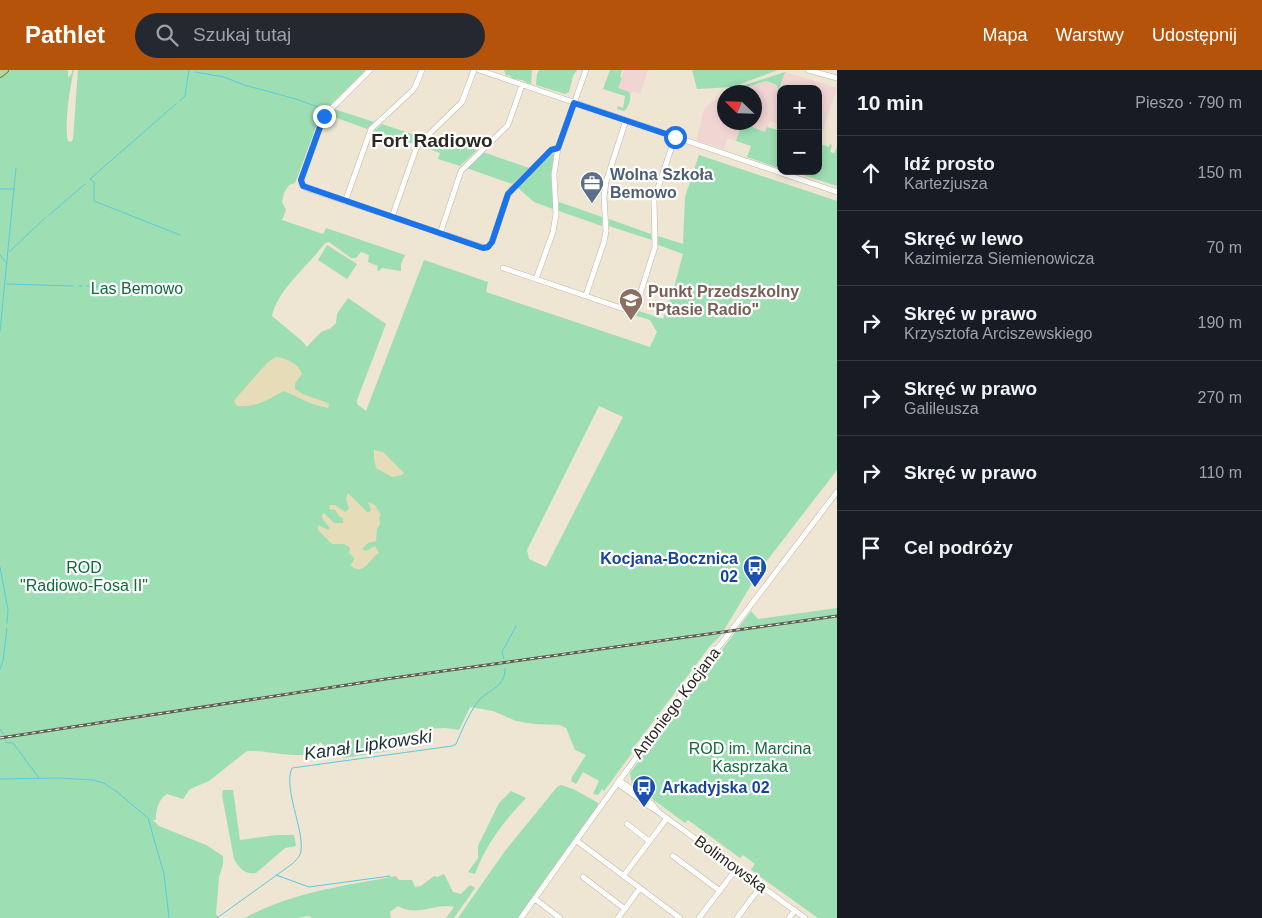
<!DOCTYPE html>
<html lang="pl">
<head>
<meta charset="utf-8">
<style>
  :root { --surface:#171b24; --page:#242831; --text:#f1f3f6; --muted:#9ea1a6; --line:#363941; --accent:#b45309 }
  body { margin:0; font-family:Arial,sans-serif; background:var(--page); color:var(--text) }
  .controls { position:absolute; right:15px; top:15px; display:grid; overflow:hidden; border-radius:10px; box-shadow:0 2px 8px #0003 }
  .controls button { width:45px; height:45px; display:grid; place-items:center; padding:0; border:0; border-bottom:1px solid var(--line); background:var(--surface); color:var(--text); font:25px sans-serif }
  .compass { position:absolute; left:717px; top:15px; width:45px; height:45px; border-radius:50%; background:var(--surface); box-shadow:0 2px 8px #0003; rotate:293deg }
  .stop { position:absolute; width:15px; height:15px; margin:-11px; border:4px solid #1a73e8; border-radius:50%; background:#fff }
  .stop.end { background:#1a73e8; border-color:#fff; box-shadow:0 1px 5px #0008 }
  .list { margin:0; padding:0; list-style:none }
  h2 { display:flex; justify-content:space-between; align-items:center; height:65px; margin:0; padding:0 20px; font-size:21px }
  h2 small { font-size:16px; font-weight:400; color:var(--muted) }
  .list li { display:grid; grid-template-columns:32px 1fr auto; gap:15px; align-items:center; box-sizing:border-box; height:75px; padding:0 20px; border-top:1px solid var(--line) }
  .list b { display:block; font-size:19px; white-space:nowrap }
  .list p { margin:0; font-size:16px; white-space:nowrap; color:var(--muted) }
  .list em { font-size:16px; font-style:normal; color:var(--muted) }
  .icon { flex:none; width:28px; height:28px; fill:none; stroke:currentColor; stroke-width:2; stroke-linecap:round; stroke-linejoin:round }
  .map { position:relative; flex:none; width:837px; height:848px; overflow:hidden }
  header { display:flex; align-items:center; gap:30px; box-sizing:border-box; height:70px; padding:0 25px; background:var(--accent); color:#fff }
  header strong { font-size:24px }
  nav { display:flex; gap:28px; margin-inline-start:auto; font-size:18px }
  .search { width:350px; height:45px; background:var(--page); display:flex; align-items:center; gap:12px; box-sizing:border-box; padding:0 18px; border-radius:28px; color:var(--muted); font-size:19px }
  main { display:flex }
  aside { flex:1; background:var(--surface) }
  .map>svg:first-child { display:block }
</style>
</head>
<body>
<header>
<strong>Pathlet</strong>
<div class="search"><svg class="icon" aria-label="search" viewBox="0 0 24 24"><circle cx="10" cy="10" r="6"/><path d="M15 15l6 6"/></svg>Szukaj tutaj</div>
<nav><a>Mapa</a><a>Warstwy</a><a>Udostępnij</a></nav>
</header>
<main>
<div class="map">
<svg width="837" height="848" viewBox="0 0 837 848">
  <rect width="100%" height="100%" fill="#eee5d3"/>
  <path fill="#f0d5d3" d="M624,0H648L640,24L633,21L631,24L617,19Z
    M785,2L837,18L820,69L818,68V19H781V55L770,51L766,62L742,53L736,71L727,68L724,79L696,70L705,37L724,23V52H754V22H742L744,18L766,11L777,15L779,19Z"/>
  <path fill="#9ddeb3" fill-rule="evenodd" d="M10,0H68V8L72,3V0H74C70,15 64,56 68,71L71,72L73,69L78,0H366L321,44L295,113L289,115L284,123L282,132L286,140L282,150L323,164L326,158L405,185L401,194V201L382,198L379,201L377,200L378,196L368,192L369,185L361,182L356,188H351L329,172L325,173C310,194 277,220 272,246L302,271L307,277L321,262L331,258L336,253L337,244L348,228L386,254L357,330V334L366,341L424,190L488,212L486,222L650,277L657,262L650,250L630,244L639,241L663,249L675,214L683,184L658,175V166L683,174L685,127L699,85L837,131V400L762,497L721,565L710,576L631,681L632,683L604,721L602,719L598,725L593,724L599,711L583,702L576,714L571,711L572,707L586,685L575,680L566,658L560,655L535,654L516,651L493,641L470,637L459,660L445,658L425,659L408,663L388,681L344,688L332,682L320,672L316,679L310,676L303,685C284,686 265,680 247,681L209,711L190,719L183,729L167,724C159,728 155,742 156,750H153L159,756L206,775L223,786V794L219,807L216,844L219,848H0V8ZM599,336L623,347L546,497L529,489L527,480Z
    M504,0H532L531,14C527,14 525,11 522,10C516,9 512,10 509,5L506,6Z
    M539,0H577L573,6L569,22L565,24L536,15L537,4Z
    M610,0H622L620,7L622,8L618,18L629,22C632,28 629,37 624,41L617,39L618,36L623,38L625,26L603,19Z
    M692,0H778L732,17L697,19Z
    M785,2L776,27L778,19L777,15L766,11L744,18L742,22L726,21Z
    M334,39L374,52L367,59L329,45Z
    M742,53L765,62L767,57L781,61V99L747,87L751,76L736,71Z
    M382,54L421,67L414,74L374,61Z
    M428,70L455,79L457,74L477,80L460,96L438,89L440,83L420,76Z
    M818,73L829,77L830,74L832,75L830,82L834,83L837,77V116L794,102L793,105L789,101H818Z
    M483,82L529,98L512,114L466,98Z
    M552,84L554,85L551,106L553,139L534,132L517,117Z
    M559,132L602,147V156L559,141Z
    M609,149L651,164L652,170L609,156Z
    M327,175L357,194L347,209L318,190Z
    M837,538V848H818L751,800L755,794L743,785L740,788L688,750L685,753L632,714L630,703L751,541L758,549Z
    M561,715L573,719L595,731L598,733V736L518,848H458L505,781L557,717Z
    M223,720H233L240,770L277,765H294L296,776L285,778L256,803C245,805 239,798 234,789L222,725Z
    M511,721L526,728C504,751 486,774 475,804L468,802L478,788V776L499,733Z
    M444,804L453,822L461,824L470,815L475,818L454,848H446L454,837C436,832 418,848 398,836L390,842L391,848H312L309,846L297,848H245C291,822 345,816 396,806L399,810H412L415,817L421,816L434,806L437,807Z"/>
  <path fill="#e6ddb8" d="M276,287C287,288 299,294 302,304L295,313V319C305,327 318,328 329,334L328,338L312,334L284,321C269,329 256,338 237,336L234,331L236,328L268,292Z
    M374,380L383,382L404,403L402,405L392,407L376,398L374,388Z
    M348,423L368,443L371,440L368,432L375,435L381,445L379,448L380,454L377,459L376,471L368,473L362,479L366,481L375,476L379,484H377C367,493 363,506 350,495L353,492L354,488L349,483L350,478L344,474H332L318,460V455L328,460L330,458L322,448V445L324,443L334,453H343V448L340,447L335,440L329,439L330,435H335L345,442L349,439L346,428Z"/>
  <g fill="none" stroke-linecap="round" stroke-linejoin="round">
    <path stroke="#5bcae1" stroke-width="1" d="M195,2L224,7L244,15L296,29L318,37
      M180,31L185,26L189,0
      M176,34L90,109L94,112V131L180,165
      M0,119H14
      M49,145L85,114
      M9,182L45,148
      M0,185L7,194
      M6,214L73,216
      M79,216H82
      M87,216L103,217
      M0,261L16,98
      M0,497L8,540L7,553
      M504,589L502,582L516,556
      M0,599L3,591L7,558
      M0,659L4,665
      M5,669L7,673H13L39,708
      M0,709L59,708L93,710L104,713L117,722L148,748L164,804L169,848
      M276,805L309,817L390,806
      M217,848L292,794C296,790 300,787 301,781C304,759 283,718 292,698L452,676L456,674C462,660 468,646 476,634C485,620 506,619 505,598"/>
    <g stroke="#beb6a4" stroke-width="6">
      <path id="minor" d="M370,0L324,46L301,110V113L306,118L485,178L488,177L492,172L508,124L511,120L548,83L558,78
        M479,0L837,122
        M808,0L837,8
        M345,132L371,59L413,20L416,15L422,0
        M392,147L417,76L462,32L474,0
        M440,164L461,101L508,55L522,15
        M503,198L624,239H633L636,237L655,177L654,130L675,67
        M536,209L553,162L556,144L554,104L558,78L586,0
        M586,225L604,172L606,161L604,127L606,112L626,50
        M619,710L652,734L657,740
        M617,713L649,736L657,741L805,848
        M627,754L649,771
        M577,771L680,848
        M673,786L720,821
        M624,805L667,748
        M583,807L625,839
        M535,829L560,848
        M521,848C566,784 611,722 657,659C679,630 696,600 721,574L837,422
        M618,848L640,818
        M699,848L737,798
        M737,848L761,816
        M789,848L795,840"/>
    </g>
    <g stroke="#678641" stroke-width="8">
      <path id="major" d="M0,4L5,0"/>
    </g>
    <use href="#minor" stroke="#fff" stroke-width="5"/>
    <use href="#major" stroke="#b7d597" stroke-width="6"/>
    <g stroke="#615d53" stroke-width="3">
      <path id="rail" d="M0,668L386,609L837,546"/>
    </g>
    <use href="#rail" stroke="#fff" stroke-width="1" stroke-dasharray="4" stroke-linecap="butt"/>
  </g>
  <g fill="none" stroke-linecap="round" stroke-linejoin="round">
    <path stroke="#1a73e8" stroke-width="6" d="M324,46L301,110L303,116L483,178L488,177L492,172L508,124L551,80L558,78L574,33L675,67"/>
  </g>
  <defs>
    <g id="office-pin" transform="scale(1.25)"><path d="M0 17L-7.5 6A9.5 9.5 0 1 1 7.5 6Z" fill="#5c6f8a" stroke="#fff"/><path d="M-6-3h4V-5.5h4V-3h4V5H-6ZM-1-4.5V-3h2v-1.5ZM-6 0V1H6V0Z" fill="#fff"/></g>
    <g id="school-pin" transform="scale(1.25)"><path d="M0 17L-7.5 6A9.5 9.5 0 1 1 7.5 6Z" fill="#8d6e63" stroke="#fff"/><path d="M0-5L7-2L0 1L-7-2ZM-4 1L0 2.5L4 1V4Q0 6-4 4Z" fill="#fff"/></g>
    <g id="bus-pin" transform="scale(1.25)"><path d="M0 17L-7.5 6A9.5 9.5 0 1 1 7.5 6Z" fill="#1a4fb4" stroke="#fff"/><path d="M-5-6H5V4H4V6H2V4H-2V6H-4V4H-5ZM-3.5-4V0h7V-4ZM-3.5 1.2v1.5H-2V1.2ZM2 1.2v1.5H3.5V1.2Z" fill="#fff"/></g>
  </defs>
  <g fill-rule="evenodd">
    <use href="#office-pin" x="592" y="113"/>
    <use href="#school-pin" x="631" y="230"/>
    <use href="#bus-pin" x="755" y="497"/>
    <use href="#bus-pin" x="644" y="717"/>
  </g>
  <g text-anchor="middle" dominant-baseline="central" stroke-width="4.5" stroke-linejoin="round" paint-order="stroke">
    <g font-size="16" font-weight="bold" fill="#4e5e75" stroke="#fff" text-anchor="start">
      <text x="610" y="104">Wolna Szkoła<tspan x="610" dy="18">Bemowo</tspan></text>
    </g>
    <g font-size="16" fill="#0f693b" stroke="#fff">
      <text x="137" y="218">Las Bemowo</text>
      <text x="84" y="497">ROD<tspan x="84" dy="18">"Radiowo-Fosa II"</tspan></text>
      <text x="750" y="678">ROD im. Marcina<tspan x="750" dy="18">Kasprzaka</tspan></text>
    </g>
    <g font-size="16" font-weight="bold" fill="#785e54" stroke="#fff" text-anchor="start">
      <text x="648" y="221">Punkt Przedszkolny<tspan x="648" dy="18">"Ptasie Radio"</tspan></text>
    </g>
    <g font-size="16" font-weight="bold" fill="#164399" stroke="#fff" text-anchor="end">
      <text x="738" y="488">Kocjana-Bocznica<tspan x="738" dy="18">02</tspan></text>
      <text x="662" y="717" text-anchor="start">Arkadyjska 02</text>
    </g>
    <g font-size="16" fill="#2b2821" stroke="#fff">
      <text transform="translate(676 633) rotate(-53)">Antoniego Kocjana</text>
      <text transform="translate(731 794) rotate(36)">Bolimowska</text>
    </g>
    <g font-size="18" font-style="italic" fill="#1a2e32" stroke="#fff">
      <text transform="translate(368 675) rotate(-8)">Kanał Lipkowski</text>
    </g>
    <g font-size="19" font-weight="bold" fill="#2b2821" stroke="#fff">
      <text x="432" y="70">Fort Radiowo</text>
    </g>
  </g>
</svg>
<div class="controls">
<button>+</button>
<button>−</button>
</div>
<svg class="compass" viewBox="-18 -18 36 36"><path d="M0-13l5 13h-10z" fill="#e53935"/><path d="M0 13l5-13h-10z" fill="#9ea1a6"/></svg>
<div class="stop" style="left:675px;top:67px"></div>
<div class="stop end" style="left:324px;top:46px"></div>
</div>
<aside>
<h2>10 min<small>Pieszo · 790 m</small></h2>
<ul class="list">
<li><svg class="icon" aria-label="ahead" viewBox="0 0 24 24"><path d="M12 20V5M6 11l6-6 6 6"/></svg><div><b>Idź prosto</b><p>Kartezjusza</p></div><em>150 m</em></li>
<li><svg class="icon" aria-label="left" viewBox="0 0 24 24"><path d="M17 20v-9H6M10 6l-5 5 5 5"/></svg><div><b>Skręć w lewo</b><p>Kazimierza Siemienowicza</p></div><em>70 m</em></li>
<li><svg class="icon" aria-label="right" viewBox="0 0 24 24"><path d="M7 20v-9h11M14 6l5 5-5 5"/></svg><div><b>Skręć w prawo</b><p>Krzysztofa Arciszewskiego</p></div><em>190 m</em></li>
<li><svg class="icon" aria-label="right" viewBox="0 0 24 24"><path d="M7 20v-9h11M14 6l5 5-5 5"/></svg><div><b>Skręć w prawo</b><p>Galileusza</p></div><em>270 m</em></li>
<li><svg class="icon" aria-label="right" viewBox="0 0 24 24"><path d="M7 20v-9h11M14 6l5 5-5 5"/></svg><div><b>Skręć w prawo</b></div><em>110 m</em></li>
<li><svg class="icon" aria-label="arrive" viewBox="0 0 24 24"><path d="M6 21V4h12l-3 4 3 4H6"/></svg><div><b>Cel podróży</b></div></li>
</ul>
</aside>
</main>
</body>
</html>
